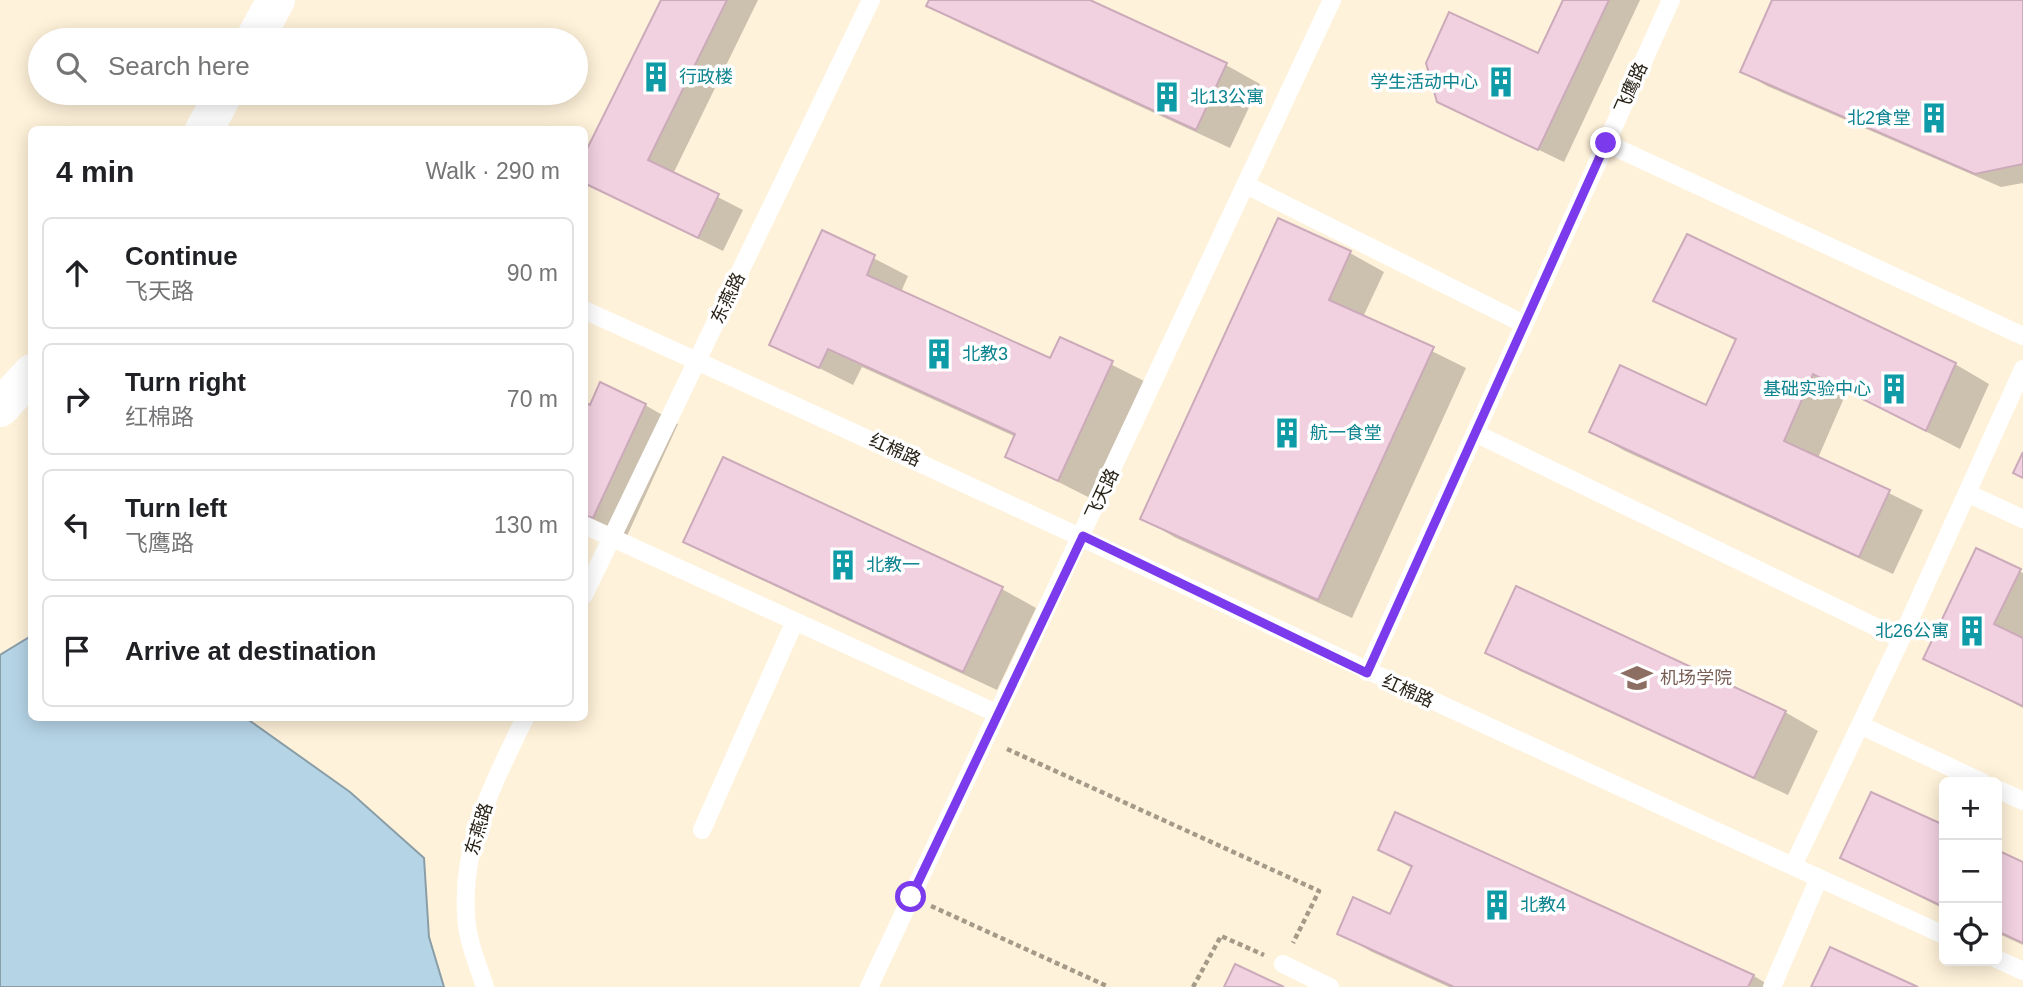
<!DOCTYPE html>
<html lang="en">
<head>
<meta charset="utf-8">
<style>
  :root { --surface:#fff; --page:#f6f6f6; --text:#202124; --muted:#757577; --line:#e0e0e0 }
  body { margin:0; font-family:Helvetica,"Noto Sans SC",sans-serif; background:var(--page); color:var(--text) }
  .controls { position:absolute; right:21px; bottom:21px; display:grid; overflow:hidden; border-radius:10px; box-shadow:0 4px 18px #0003 }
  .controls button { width:63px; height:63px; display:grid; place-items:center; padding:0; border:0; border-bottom:2px solid var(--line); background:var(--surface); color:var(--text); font:35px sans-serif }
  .stop { position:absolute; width:21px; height:21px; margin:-16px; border:5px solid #7c3aed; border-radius:50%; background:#fff }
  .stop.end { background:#7c3aed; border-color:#fff; box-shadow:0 2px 7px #0008 }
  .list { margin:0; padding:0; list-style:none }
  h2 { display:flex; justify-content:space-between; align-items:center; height:91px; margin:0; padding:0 28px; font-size:30px }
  h2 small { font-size:23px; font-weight:400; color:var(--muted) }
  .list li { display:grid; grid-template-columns:46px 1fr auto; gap:21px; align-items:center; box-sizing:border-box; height:112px; margin:0 14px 14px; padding:0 14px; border:2px solid var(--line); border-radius:10px }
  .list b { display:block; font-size:26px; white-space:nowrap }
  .list p { margin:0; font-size:23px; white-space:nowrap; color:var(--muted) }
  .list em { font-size:23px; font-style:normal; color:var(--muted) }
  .icon { flex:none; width:38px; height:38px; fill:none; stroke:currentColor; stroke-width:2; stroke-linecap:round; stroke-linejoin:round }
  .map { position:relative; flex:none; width:2023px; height:987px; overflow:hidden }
  .search { position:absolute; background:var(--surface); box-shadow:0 4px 18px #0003; left:28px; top:28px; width:560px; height:77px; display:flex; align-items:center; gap:18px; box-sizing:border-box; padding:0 24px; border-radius:38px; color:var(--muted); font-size:26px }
  .panel { position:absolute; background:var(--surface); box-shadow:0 4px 18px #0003; left:28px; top:126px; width:560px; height:595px; border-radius:10px }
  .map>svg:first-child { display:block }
</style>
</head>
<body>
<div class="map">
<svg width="2023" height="987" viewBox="0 0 2023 987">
  <rect width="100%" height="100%" fill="#fff2da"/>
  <path fill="#b5d4e6" stroke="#8a9ea8" stroke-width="2" d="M31,636L32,718H246L350,792L424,858L429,937L444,987H0V655Z"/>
  <path fill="#0003" d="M663,0H758L673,174L743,210L723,251L584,182Z
    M931,0H1086L1226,65L1260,84L1230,148L962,24L928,5Z
    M1565,0H1640L1564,162L1438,101L1539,56Z
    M1774,0H2023V183L2001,187L1767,86L1743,72Z
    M823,232L908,276L901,292L1051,361L1061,339L1146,382L1092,499L1007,456L1016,437L862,367L853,385L771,344Z
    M1687,236L1955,364L1989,384L1960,449L1847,391L1818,458L1923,510L1893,574L1625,451L1591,432L1707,407L1737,341L1655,300Z
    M1350,253L1384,272L1363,317L1466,368L1352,618L1176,538L1142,518Z
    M584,404L591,407L645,405L678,424L627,536L584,517Z
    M724,459L1002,589L1036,608L997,690L719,560L685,541Z
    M1977,551L2023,573V708L1925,658Z
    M1487,652L1785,712L1818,731L1788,795L1520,671Z
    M1872,794L1944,827V909L1842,858Z
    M1396,814L1754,976L1772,987H1449L1372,952L1339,933L1391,916L1412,868L1380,850Z
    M1997,852L2023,864V945L1997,933Z"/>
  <path fill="#f1d1e0" stroke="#cbaaba" stroke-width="2" d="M661,0H727L648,160L719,194L698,238L584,183V155Z
    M929,0H1090L1227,63L1196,130L926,6Z
    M1563,0H1609L1538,150L1437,102L1426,63L1449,12L1538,53Z
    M1772,0H2023V164L1975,174L1740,72Z
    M1278,218L1351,251L1329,300L1434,347L1318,600L1140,519Z
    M822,230L875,255L867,275L1050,358L1060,337L1113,361L1058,481L1005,457L1015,434L828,349L819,368L769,345Z
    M1687,234L1956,363L1926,431L1813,374L1784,441L1890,490L1859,557L1589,432L1620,365L1706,405L1736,339L1653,301Z
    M600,382L646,404L593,518L584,515V402L590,405Z
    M2023,452V478L2013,473Z
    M723,457L1003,587L963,672L683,542Z
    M1976,548L2021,569L1994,624L2023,638V706L1923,659Z
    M1516,586L1786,711L1754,778L1485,653Z
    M1871,792L1944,825V907L1840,858Z
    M1395,812L1754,975L1748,987H1454L1337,934L1353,897L1390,914L1412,866L1378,850Z
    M1997,850L2023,862V943L1997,931Z
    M1830,947L1918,987H1811Z
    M1235,964L1284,987H1224Z"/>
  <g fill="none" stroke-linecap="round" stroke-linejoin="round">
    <path stroke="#a49a88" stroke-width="4.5" stroke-dasharray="5 3.5" stroke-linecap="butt" d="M1007,749L1319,891L1293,943
      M931,906L1109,987
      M1193,987L1221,936L1264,955"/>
    <path stroke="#fff" stroke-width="18" d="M1606,143L2023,336
      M1246,185L1524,324
      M584,310C998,496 1407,691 1819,878L1772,987
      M1475,433L1901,639L1793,866
      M1967,493L2023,519
      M584,525L996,713
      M584,595L871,0
      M1901,639L2023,369
      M1367,672L1671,0
      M1860,725L1982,782
      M1997,789L2023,801
      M702,830L795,621
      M1819,878L1944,935
      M1997,959L2023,971
      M1283,964L1330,987
      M485,987C479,967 469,946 467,925C458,849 493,784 525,718
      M869,987L1332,0"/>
    <path stroke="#fff" stroke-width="38" d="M254,40L276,0
      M204,130L224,93
      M0,408L32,373"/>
  </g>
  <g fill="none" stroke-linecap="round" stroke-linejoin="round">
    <path stroke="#7c3aed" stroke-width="9" d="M911,897L1083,536L1367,673L1606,143"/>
  </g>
  <defs>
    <g id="building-bare" transform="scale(2.415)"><path d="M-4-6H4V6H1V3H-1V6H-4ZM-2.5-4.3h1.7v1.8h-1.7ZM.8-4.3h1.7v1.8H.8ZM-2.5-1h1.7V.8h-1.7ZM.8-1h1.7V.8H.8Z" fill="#0f9aa8" stroke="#fff" stroke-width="2.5" paint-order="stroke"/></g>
    <g id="university-bare" transform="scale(2.415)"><path d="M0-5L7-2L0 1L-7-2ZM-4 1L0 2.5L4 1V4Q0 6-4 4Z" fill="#8d6e63" stroke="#fff" stroke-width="2.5" paint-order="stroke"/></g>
  </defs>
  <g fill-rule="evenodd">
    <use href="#building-bare" x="656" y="77"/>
    <use href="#building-bare" x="1501" y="82"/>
    <use href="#building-bare" x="1167" y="97"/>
    <use href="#building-bare" x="1934" y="118"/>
    <use href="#building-bare" x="939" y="354"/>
    <use href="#building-bare" x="1894" y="389"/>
    <use href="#building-bare" x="1287" y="433"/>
    <use href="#building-bare" x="843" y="565"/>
    <use href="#building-bare" x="1972" y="631"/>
    <use href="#university-bare" x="1637" y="678"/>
    <use href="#building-bare" x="1497" y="905"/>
  </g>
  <g text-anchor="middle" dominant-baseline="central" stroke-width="7" stroke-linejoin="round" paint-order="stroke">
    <g font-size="18" fill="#0d838f" stroke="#fff" text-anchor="start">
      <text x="679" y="77">行政楼</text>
      <text x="1478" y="82" text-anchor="end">学生活动中心</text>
      <text x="1190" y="97">北13公寓</text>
      <text x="1911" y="118" text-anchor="end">北2食堂</text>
      <text x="962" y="354">北教3</text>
      <text x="1871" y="389" text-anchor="end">基础实验中心</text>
      <text x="1310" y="433">航一食堂</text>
      <text x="866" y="565">北教一</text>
      <text x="1949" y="631" text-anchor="end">北26公寓</text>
      <text x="1520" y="905">北教4</text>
    </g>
    <g font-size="18" fill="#272116" stroke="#fff">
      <text transform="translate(1631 88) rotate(-66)">飞鹰路</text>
      <text transform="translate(728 298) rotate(-64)">东燕路</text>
      <text transform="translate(895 450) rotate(24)">红棉路</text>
      <text transform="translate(1102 494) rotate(-65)">飞天路</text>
      <text transform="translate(1408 691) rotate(24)">红棉路</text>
      <text transform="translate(479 829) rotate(-73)">东燕路</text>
    </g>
    <g font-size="18" fill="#785e54" stroke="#fff" text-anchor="start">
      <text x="1660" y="678">机场学院</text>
    </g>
  </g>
</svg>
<div class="controls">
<button>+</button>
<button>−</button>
<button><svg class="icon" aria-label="locate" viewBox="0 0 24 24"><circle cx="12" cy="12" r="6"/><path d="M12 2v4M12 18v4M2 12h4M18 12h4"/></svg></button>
</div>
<div class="stop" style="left:911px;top:897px"></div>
<div class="stop end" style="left:1606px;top:143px"></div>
<div class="search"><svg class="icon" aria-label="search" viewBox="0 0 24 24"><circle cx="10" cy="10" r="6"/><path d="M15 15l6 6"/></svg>Search here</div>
<section class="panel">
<h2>4 min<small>Walk · 290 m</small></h2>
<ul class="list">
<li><svg class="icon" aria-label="ahead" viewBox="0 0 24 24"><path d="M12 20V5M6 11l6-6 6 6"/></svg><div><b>Continue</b><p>飞天路</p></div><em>90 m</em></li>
<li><svg class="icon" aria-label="right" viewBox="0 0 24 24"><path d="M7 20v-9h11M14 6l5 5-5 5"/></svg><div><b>Turn right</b><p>红棉路</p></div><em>70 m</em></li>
<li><svg class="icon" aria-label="left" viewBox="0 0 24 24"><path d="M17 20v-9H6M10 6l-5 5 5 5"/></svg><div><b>Turn left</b><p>飞鹰路</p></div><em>130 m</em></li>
<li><svg class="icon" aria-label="arrive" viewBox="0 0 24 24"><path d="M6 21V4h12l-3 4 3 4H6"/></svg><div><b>Arrive at destination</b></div></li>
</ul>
</section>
</div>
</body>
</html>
